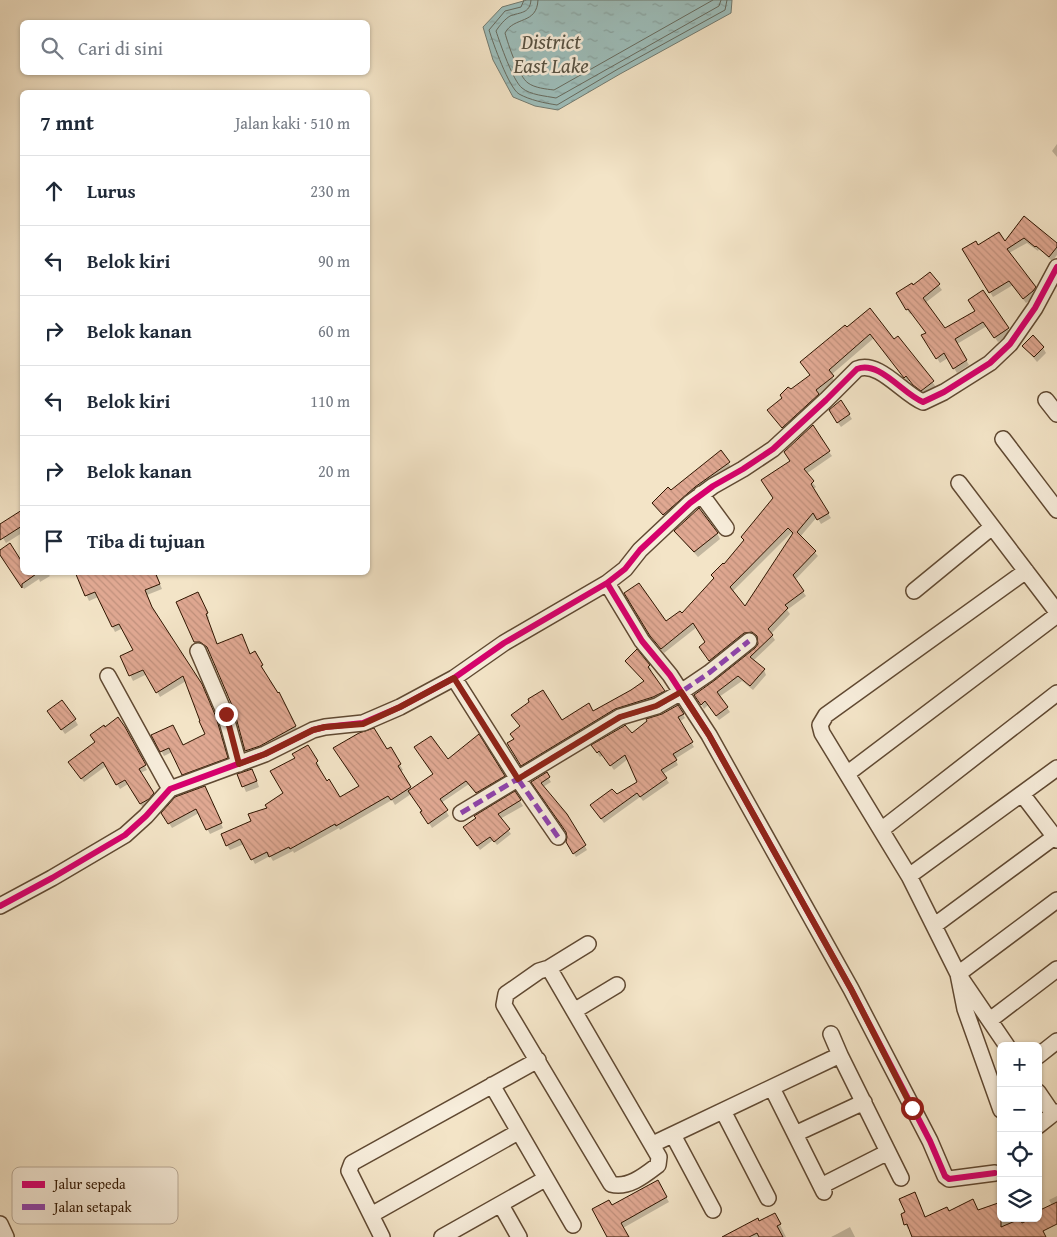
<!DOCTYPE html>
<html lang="id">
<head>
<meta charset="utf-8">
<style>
  :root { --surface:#fff; --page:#f6f6f7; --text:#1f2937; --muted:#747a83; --line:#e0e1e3 }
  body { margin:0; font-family:"Gentium Book Plus",serif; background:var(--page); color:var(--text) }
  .controls { position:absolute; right:15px; bottom:15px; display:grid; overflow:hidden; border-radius:8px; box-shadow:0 1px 4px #0004 }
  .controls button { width:45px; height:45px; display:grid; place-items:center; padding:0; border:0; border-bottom:1px solid var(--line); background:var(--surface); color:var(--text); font:25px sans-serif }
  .stop { position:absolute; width:15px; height:15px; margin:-11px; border:4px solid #8f2418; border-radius:50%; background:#fff }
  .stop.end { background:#8f2418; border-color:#fff; box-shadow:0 1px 5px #0008 }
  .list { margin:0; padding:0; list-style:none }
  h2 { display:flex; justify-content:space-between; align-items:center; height:65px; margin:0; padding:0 20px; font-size:21px }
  h2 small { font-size:16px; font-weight:400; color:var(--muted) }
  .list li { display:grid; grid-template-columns:32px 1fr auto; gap:15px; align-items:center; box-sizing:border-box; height:70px; padding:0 20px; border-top:1px solid var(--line) }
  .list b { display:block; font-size:19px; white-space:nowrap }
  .list em { font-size:16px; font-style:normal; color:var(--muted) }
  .icon { flex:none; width:28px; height:28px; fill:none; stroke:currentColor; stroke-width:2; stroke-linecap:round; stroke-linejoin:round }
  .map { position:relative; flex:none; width:1057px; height:1237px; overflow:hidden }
  .search { position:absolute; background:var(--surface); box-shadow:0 1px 4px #0004; left:20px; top:20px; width:350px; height:55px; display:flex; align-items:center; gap:12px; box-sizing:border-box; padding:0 18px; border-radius:8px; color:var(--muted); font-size:19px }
  .panel { position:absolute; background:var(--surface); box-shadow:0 1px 4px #0004; left:20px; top:90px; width:350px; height:485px; border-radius:8px }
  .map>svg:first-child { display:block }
</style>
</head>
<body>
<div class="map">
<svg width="1057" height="1237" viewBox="0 0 1057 1237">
  <defs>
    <pattern id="water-ripples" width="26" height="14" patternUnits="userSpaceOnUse" patternTransform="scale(1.25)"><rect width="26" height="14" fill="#9dbebb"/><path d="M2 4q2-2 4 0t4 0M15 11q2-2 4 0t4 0" fill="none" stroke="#88a29f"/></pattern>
    <pattern id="building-back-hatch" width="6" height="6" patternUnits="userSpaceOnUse" patternTransform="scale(1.25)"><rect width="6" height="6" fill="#e0a892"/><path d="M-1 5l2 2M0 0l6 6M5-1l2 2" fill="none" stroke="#c0907c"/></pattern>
  </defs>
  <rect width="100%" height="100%" fill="#f3e4c7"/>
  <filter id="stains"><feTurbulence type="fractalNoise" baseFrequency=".004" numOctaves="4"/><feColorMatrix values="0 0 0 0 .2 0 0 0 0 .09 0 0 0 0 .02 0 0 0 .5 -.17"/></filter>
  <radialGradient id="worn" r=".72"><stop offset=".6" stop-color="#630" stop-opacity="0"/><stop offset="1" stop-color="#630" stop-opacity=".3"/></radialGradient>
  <path fill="url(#water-ripples)" stroke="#717a70" d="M527,0H732L731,13L620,74L558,110L535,106L513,97L493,60L483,27L502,7Z"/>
  <path fill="#0003" fill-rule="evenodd" d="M1057,144V157L1052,151Z
    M1025,218L1057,245V255L1052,261L1039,249L1038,251L1027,243L1009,253L1038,292L1036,296L1026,303L1013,285L993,297L964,249L1005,243Z
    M930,274L942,290L925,303L945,330L977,311L982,292L1011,334L998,342L987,326L957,344L969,365L957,373L948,358L940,363L923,336L927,333L912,313L910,314L897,294L913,287Z
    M870,310L894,341L898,337L936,387L925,395L917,390L910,380L908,382L874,338L831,375L835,382L818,395L821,400L785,432L772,415L790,391L811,376L846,328Z
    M1024,346L1043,348L1046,353L1037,362Z
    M841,402L852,419L841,427L833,416Z
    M720,452L732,468L667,519L653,504L671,492Z
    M829,452L832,456L806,474L816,487L813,489L831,518L821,524L817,517L800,537L818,556L795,580L806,596L787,610L790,614L771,634L775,640L753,661L764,670L766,675L753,690L742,681L719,697L730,712L719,720L708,705L704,709L696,695L756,649L759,644L758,639L756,637L746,638L713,665L703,652L707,643L697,627L664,653L654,641L666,623L682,615L715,579L744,541L742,537L774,499L765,485ZM791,533L794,535L745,608L732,592Z
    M22,512V533L6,543L0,533V525Z
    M717,533L720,539L698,557L679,536Z
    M9,545L22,564V572H53L49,575L50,576L40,582L39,579L24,589L0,554V551Z
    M76,572H155L162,589L147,595L154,612L204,690L218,723L229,763L186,779L172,752L164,756L153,736L183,746L207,734L186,681L160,697L147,674L133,681L121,657L135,651L123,628L115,632L98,597L89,601Z
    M200,598L209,618L208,619L217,646L250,655L254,653L264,671H263L282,698L298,731L249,756L235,710L210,651L203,646L198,647L195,642Z
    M626,661L649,666L652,671L650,672L666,696L524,770L508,744L561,722L593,712L645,682Z
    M678,706L685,718L679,722L694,747L675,759L678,765L663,774L669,783L643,801L640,797L604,823L594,809L638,782L628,759L614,770L603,755L600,757L595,750L631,735Z
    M52,716L75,720L78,725L65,734Z
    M124,727L147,770L140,773L155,798L143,808L128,784L120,789L106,766L84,782L72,766L96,743L105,729Z
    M478,736L506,781L479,797L469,784L441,803L449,816L432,828L411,794L395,805L392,800L340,830L339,828L294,853L293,851L273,861L270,856L255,864L244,844L230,850L227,845L284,794L296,759L307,746L320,767L318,768L326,782L340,799L360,787L386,751L390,749L403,770L400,772L412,790L434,775L447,761Z
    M546,774L551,782L543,787L566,814L587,850L576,857L567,842V832L535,786Z
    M239,775H255L259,787L246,792Z
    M207,792L223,828L210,834L199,813L172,828L163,813Z
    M515,793L523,806L500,819L511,834L497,845L493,840L480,850L467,832Z
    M657,1182L669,1202L623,1228L628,1237H608L612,1207Z
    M1057,1196V1213L1049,1200Z
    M978,1211L1001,1218H1020L1021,1220L1025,1218H1038L1046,1237H913L910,1229H908L906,1225L902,1215L926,1219L948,1212Z
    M775,1215L786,1237H728L759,1222Z
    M850,1227L855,1237H831L837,1234Z"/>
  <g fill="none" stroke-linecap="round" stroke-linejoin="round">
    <path stroke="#666a5e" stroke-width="1" d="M524,0L521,7L505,11L489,30C493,43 509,88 519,94C530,100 544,103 557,105L618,69L725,10L727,0
      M531,0C530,14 520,12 510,16C505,19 499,26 496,31C500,43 513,81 522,88C530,95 546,96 556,98L719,6L721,0
      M538,0C537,25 514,16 505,33C508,44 519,77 528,83C535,88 546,89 554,90L713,0"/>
  </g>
  <path fill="url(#building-back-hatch)" stroke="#2f1500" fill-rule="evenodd" d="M1024,216L1057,243V247L1049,257L1036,246L1035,247L1024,238L1007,249L1036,287L1033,291L1023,299L1009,281L989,293L962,249L976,241L978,245L999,232L1005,241Z
    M930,272L940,284L923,298L945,328L975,311L968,300L983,290L1009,328L994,338L983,322L955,339L967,360L953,369L944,353L936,359L921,335L926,333L908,309L906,310L896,293L912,283L913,285Z
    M870,308L894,339L898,336L934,381L921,391L913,385L906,376L904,378L870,334L829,370L834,376L816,390L819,394L782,428L767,410L782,398L780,395L788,387L791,389L810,375L800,362L845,325L847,327Z
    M1033,335L1044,347L1034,357L1022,346Z
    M841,400L850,414L837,423L829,410Z
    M813,425L830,451L804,469L814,481L811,484L829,513L817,520L813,513L797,532L816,551L793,575L804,591L785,605L788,608L768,629L773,635L750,657L765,669L750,686L738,676L717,692L728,707L716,716L705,701L701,705L694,695L715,680L755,648L758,644L757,636L752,632L744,633L709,661L699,647L705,642L693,623L661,649L650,636L624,593L639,583L666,621L680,611L682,613L714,578L711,575L723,563L724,564L744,540L741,537L773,498L761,480L790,461L784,452ZM788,528L793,533L745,606L730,587Z
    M721,450L730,462L695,487L663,515L652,503L668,487L671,490Z
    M699,508L718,533L694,552L674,531Z
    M22,510V526L0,540V524Z
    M10,543L22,562V572H39L22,584V588L0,555V550Z
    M75,572H155L160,584L145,590L152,607L202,684L216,717L228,758L182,775L169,748L160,752L151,735L173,725L183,745L205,734L199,721H200L183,676L156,693L143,670L129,676L120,656L133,650L119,624L112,627L95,592L85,596Z
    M198,592L208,613L206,614L217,644L242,634L250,654L255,651L263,665L261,666L278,693L279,692L296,726L260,746L245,751L234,710L207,647L200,642H194L176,602Z
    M637,649L650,665L648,667L665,691L653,697L615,709L521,766L507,743L514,739L510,734L520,726L511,715L529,702L528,699L543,690L562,720L589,703L593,711L631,690L644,681L625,661Z
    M62,700L76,719L61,730L47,711Z
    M678,705L684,714L678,717L693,742L673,754L677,760L661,770L667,778L640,797L637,793L601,819L590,805L612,789L617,794L637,782L625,755L610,766L599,751L597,753L591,745L624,726L625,725L632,733L647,721L646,719L662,714Z
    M118,717L125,727L146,765L139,769L154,793L149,799L140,804L125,780L116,785L103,762L81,779L68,762L95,742L90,735L104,725L105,727Z
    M374,728L387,749L391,747L401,764L398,766L411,787L391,800L388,796L336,826L335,824L290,849L289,847L269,857L267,852L251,860L240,839L226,846L221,834L251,821L248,814L267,808L265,805L283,793L270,771L295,758L292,754L308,745L318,761L316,763L327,781L329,779L340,797L359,786L333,748L359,733Z
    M479,734L505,776L476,793L466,781L440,799L448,810L428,824L420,812L422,811L408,791L433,774L414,747L431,736L448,759Z
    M252,769L257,781L242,787L237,774Z
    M547,772L550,777L541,783L567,814L586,845L573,854L566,842L567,837L566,832L531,782Z
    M205,786L222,823L206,830L196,809L168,824L161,813L175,797Z
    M515,791L521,800L498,814L510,829L494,842L490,837L477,846L463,827L476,818L474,816Z
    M658,1180L667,1197L621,1223L629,1237H607L592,1209L609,1200L612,1205Z
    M915,1192L925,1217L947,1207L949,1211L973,1199L978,1210L1001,1202V1227L1020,1219L1022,1223L1033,1218H1038V1211L1057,1202V1224L1043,1231L1046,1237H912L907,1224L904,1225L901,1214L905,1212L899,1199Z
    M775,1213L781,1224L777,1226L783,1237H759L757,1233L749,1237H722L758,1218L759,1221Z"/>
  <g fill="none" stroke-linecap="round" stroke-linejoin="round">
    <g stroke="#604932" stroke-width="18">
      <path id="minor" d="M1046,400L1057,414
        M1003,439L1057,510
        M959,483L1057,612
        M701,494L726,528
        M607,583L642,641L670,675L709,735L851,989L930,1141L945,1176L949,1179L995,1173
        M914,591L992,527
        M198,651L225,714L239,764
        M108,676L170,789
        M454,678L518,779L558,837
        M848,773L1057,615
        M1022,794L1057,840
        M461,813L620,717L657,706L681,692L709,673L749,641
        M881,830L1057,693
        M909,876L1057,768
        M0,906L52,878L125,835L146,816L170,789L265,754L313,730L325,727L363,723L400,707L454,678L504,643L607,583L625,569L640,550L690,503L713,486L743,469L773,449L826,400L857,369C879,360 903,394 923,402L944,392L990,363L1010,344L1035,308L1057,267
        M935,925L1057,835
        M549,968L659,1157L658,1165C645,1175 628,1189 611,1184L504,1005L506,994L539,971Z
        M549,968L588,944
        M574,1011L617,985
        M990,1020L1057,969
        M831,1034L840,1055
        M1007,1046L958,974L909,876L822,733L820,725L826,715L1026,571
        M1038,1056L1057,1041
        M492,1085L573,1225
        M772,1088L824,1192
        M1038,1092L1053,1114L1057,1112
        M1001,1110L965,1009L958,974L1057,900
        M723,1111L768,1198
        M1038,1126L1053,1114
        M795,1134L864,1102
        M673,1135L713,1210
        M653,1144L840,1055L901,1178
        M821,1186L888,1152
        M501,1205L519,1237
        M371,1215L518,1132
        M0,1224L6,1237
        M382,1237L349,1171L352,1163L538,1060
        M442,1237L545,1179"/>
    </g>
    <use href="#minor" stroke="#f7eddb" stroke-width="15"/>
    <path stroke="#8e44ad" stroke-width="5" stroke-dasharray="10 5" stroke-linecap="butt" d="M454,678L518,779L558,837
      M461,813L620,717L657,706L681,692L709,673L749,641"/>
    <g stroke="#f7eddb" stroke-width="9">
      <path id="cycleway" d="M607,583L642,641L670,675L709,735L851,989L930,1141L945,1176L949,1179L995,1173
        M0,906L52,878L125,835L146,816L170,789L265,754L313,730L325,727L363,723L400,707L454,678L504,643L607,583L625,569L640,550L690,503L713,486L743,469L773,449L826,400L857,369C879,360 903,394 923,402L944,392L990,363L1010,344L1035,308L1057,267"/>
    </g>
    <use href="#cycleway" stroke="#d6006c" stroke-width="6"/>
  </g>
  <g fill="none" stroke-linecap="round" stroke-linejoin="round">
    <path stroke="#8f2418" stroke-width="6" d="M226,714L239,764L265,754L313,730L325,727L363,724L400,707L454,678L518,779L620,717L656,706L681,692L709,735L851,989L912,1108"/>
  </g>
  <g text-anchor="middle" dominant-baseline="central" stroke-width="5" stroke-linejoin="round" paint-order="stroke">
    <g font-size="21" font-style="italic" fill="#565041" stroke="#f7eddb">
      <text x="551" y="41">District<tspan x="551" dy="24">East Lake</tspan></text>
    </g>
  </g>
  <rect x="12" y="1167" width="166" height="57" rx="8" fill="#f7eddb" stroke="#bbac99" stroke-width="1"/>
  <rect x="22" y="1181" width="23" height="7" fill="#d6006c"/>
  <rect x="22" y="1204" width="23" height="6" fill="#8e44ad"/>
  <g font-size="14" fill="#2f1500">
    <text x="54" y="1189">Jalur sepeda</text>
    <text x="54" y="1212">Jalan setapak</text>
  </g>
  <rect width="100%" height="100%" filter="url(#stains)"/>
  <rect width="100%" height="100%" fill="url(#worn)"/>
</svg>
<div class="controls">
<button>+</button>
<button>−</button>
<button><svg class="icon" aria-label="locate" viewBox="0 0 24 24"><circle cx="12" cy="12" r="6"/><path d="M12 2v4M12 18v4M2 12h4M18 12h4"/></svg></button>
<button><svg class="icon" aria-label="layers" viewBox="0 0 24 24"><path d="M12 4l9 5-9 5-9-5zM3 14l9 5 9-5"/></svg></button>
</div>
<div class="stop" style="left:912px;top:1108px"></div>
<div class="stop end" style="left:226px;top:714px"></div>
<div class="search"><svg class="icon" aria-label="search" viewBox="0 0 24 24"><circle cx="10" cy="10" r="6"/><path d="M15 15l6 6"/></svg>Cari di sini</div>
<section class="panel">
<h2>7 mnt<small>Jalan kaki · 510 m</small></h2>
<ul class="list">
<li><svg class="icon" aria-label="ahead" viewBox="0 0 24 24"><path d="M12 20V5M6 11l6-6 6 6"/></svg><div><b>Lurus</b></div><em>230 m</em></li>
<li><svg class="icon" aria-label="left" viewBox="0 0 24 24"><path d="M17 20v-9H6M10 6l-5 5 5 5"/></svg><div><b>Belok kiri</b></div><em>90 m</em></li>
<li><svg class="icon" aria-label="right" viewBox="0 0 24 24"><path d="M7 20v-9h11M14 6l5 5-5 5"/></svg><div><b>Belok kanan</b></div><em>60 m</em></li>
<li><svg class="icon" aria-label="left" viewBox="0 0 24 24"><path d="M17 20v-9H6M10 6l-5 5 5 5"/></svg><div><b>Belok kiri</b></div><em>110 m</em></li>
<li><svg class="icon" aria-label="right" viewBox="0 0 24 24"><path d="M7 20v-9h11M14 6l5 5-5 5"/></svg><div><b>Belok kanan</b></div><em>20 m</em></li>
<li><svg class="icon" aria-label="arrive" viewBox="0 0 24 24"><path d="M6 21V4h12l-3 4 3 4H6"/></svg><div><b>Tiba di tujuan</b></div></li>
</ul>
</section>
</div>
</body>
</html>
